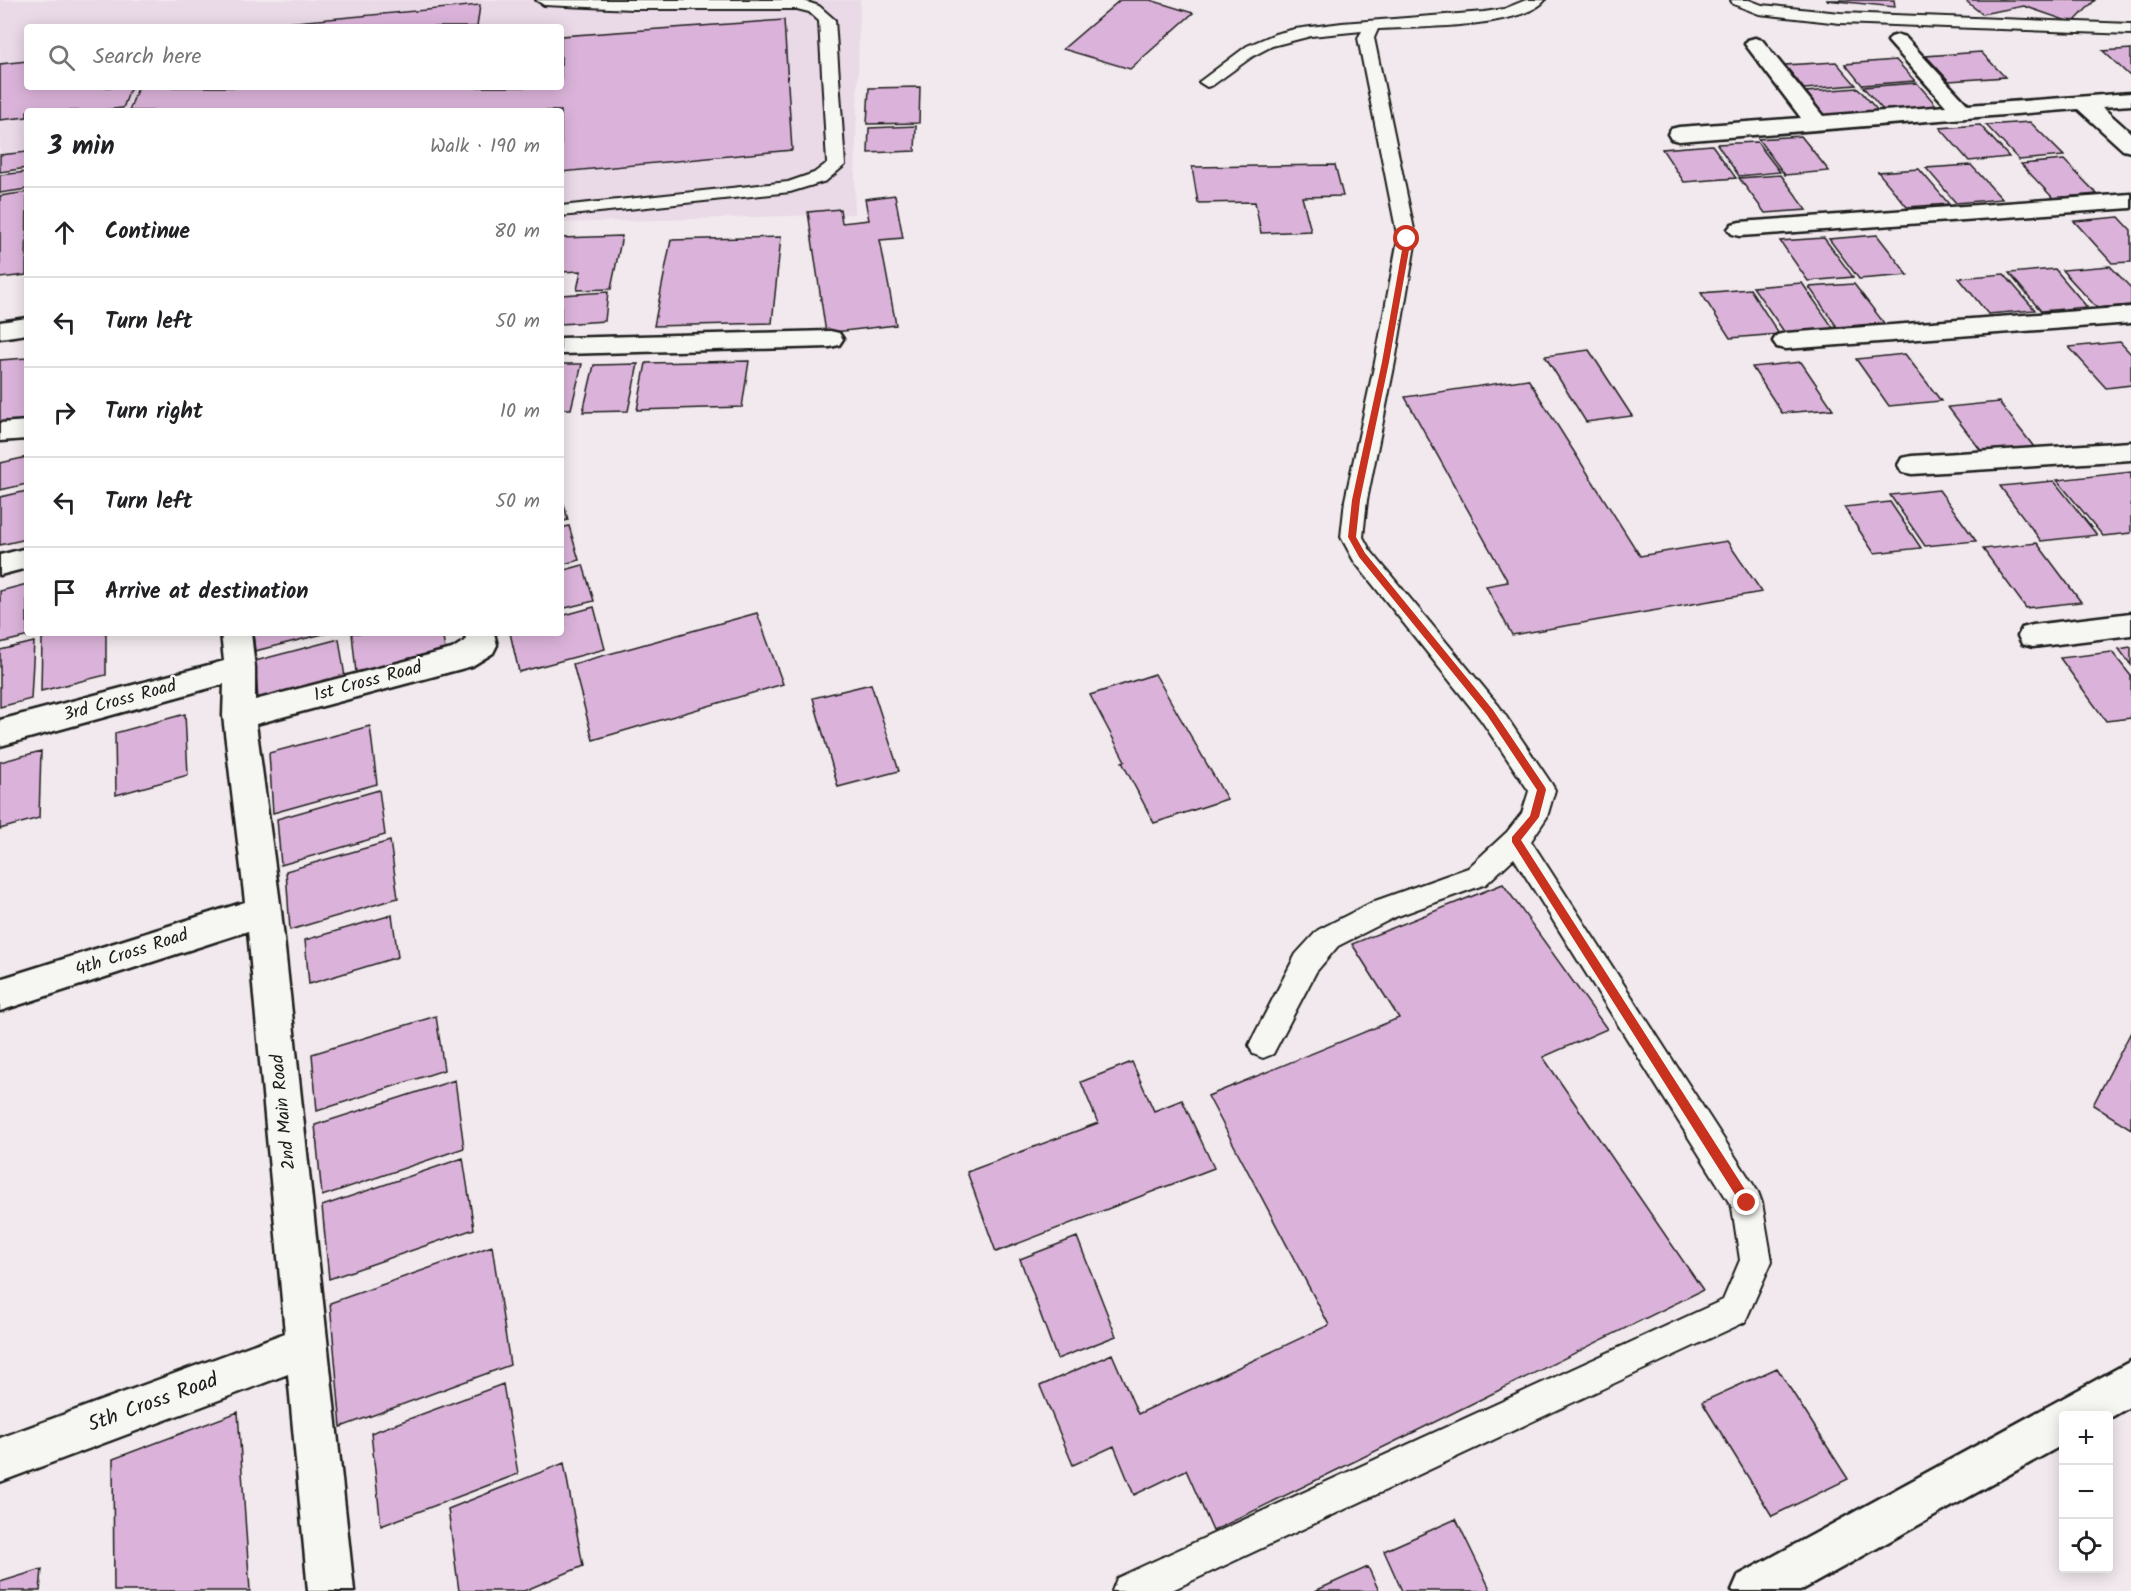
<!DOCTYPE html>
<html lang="en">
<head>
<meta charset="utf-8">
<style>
  :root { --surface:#fff; --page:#f6f6f6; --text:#202124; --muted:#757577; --line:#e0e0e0 }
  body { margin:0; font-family:Kalam,sans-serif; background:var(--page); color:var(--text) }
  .controls { position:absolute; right:18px; bottom:18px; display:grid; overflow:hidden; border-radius:6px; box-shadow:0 3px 15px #0003 }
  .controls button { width:54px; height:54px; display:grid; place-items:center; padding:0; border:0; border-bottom:2px solid var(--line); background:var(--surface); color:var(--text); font:30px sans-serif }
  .stop { position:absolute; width:18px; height:18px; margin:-14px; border:4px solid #c8321e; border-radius:50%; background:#fff }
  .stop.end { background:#c8321e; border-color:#fff; box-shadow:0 2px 6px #0008 }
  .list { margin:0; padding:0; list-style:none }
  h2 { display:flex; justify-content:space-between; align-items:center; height:78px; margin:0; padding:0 24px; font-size:26px }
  h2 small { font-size:20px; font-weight:400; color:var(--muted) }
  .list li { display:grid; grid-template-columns:39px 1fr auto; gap:18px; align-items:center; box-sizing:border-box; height:90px; padding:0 24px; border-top:2px solid var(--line) }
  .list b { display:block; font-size:22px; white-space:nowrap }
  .list em { font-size:20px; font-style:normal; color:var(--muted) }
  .icon { flex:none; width:33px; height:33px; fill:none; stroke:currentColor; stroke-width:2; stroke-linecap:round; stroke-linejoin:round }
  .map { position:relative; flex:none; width:2131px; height:1591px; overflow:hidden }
  .search { position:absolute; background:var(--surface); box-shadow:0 3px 15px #0003; left:24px; top:24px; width:540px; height:66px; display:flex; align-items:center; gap:15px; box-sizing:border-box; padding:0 21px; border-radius:6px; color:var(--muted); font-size:22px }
  .panel { position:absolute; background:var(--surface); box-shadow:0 3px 15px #0003; left:24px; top:108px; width:540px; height:528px; border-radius:6px }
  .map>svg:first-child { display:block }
</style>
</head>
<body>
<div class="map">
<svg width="2131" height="1591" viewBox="0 0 2131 1591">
  <rect width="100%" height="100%" fill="#f1e9ed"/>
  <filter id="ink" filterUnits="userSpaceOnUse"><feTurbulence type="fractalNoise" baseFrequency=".0167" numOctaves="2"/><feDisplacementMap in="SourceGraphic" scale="12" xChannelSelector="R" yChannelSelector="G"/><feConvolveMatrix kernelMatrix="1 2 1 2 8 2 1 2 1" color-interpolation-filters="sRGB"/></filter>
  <g filter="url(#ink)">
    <path fill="#ead9e7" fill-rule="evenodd" d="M0,0H860L854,214L561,223V111H27V154L0,158ZM27,27H561V87H27Z"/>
    <path fill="#dbb3da" stroke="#1c1c1c" stroke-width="1.5" d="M1120,0H1150L1193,13L1130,69L1063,49Z
      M1826,0H1894L1895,7Z
      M1965,0H2095L2073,23L2024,6L1982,14Z
      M480,5L477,27H242Z
      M784,20L792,150L561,172V111H129L138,87H561V36Z
      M2131,49V77L2103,51Z
      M1981,52L2005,77L1949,81L1926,56Z
      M1896,60L1915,81L1862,85L1845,64Z
      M27,61V87H131L123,108L92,111H27V117L0,120V64Z
      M1836,62L1856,85L1804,89L1785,65Z
      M1917,83L1937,106L1883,110L1863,87Z
      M920,87L919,123L867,124L869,88Z
      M1858,88L1879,112L1825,116L1806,92Z
      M2030,122L2064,156L2019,160L1986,125Z
      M1980,125L2009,157L1969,161L1940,128Z
      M916,126L915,151L868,153L869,128Z
      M1801,136L1829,171L1785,175L1758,139Z
      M1757,142L1780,172L1739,176L1717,144Z
      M1712,145L1736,178L1684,182L1662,149Z
      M27,152V168L0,172V155Z
      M2064,160L2097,194L2053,198L2021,164Z
      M1335,165L1343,196L1302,197L1311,231L1261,233L1255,202L1198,203L1192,167Z
      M1971,165L2002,199L1956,203L1926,168Z
      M1919,169L1949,204L1907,207L1878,172Z
      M27,172V189L0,193V175Z
      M1781,175L1807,210L1765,213L1739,178Z
      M27,192L26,275L0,278V196Z
      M895,195L903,238L880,240L896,325L826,333L808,212L840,209L842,223L869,220L865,199Z
      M2119,217L2131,230V262L2112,263L2074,221Z
      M1877,235L1908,275L1859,279L1829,239Z
      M622,236L611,289L577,290L581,271L561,272V238Z
      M781,237L772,323L654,326L671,240Z
      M1824,238L1853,277L1808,281L1780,241Z
      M2110,266L2131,288V305L2097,308L2062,270Z
      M2055,269L2087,307L2041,311L2009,273Z
      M2004,274L2035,310L1988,314L1959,278Z
      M1802,283L1834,329L1785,333L1753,287Z
      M1854,284L1884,323L1837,327L1809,287Z
      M1750,289L1779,334L1730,338L1701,293Z
      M608,292L605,321L561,324V295Z
      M2120,342L2131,354V385L2106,388L2069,347Z
      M1589,350L1632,416L1586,422L1545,356Z
      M1905,354L1941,401L1889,406L1856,359Z
      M27,358V422L0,425V360Z
      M749,361L742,407L637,410L646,363Z
      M1801,362L1833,409L1782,413L1752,367Z
      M561,364H582L571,409H561Z
      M638,364L628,411L583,412L594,365Z
      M1528,379L1640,556L1727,541L1762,592L1512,635L1486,586L1508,582L1405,397Z
      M1999,402L2034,447L1982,452L1948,407Z
      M27,457V484L0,490V463Z
      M2131,472V533L2103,536L2057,480Z
      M2054,481L2097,535L2041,541L2000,486Z
      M1939,490L1976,541L1925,546L1890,495Z
      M27,491V539L0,545V497Z
      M561,493L568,520L561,522Z
      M1890,502L1921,548L1874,553L1844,507Z
      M569,526L579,560L561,565V528Z
      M2037,543L2081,602L2026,608L1983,549Z
      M583,565L594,601L561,609V571Z
      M27,584V633L37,634L0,643V591Z
      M594,607L605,649L519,672L510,633H561V616Z
      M757,613L783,684L593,740L573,664Z
      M64,633H106V675L41,691L42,638Z
      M253,633H327L255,651Z
      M352,633H442L445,649L356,673Z
      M339,639L345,677L258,700L255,661Z
      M34,642L31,699L0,707V650Z
      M2131,647V665L2119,649Z
      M2112,652L2131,676V718L2106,721L2060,658Z
      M1155,674L1227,799L1154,823L1122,762L1125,761L1090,695Z
      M871,684L899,771L838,787L813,698Z
      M185,714L188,775L116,795L115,733Z
      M370,726L377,784L273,813L269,753Z
      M41,751L39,818L0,829V762Z
      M379,790L385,835L281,865L277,819Z
      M390,841L398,898L290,930L286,871Z
      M1503,884L1607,1029L1543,1057L1703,1290L1213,1531L1186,1470L1134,1495L1114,1446L1073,1465L1040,1386L1112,1354L1138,1414L1329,1325L1208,1096L1399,1018L1352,944Z
      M392,915L398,957L309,984L305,940Z
      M436,1016L444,1070L317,1111L312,1054Z
      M2131,1032V1129L2093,1105Z
      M1132,1062L1154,1111L1182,1100L1214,1168L996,1252L967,1172L1098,1123L1081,1082Z
      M455,1080L464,1148L322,1196L315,1125Z
      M463,1158L474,1229L329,1279L322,1206Z
      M1077,1237L1116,1336L1057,1359L1020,1259Z
      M492,1246L510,1365L341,1427L330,1303Z
      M1777,1368L1848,1479L1772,1516L1702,1402Z
      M503,1384L518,1474L381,1526L371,1433Z
      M238,1412L250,1591H114L113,1459Z
      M564,1463L583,1566L524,1591H459L448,1509Z
      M1456,1519L1491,1591H1402L1384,1551Z
      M1368,1567L1379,1591H1315Z
      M42,1569L40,1591H0V1582Z"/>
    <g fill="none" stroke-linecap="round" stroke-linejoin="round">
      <g stroke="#1c1c1c" stroke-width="4">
        <path id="lane" d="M536,0H801L819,6L835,20L845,165L826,181L790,192L561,216V206L788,182L814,173L827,163L819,21L809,12L797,9H632L544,5Z
          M1526,0H1545C1523,28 1414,27 1378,29L1374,38L1416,239L1395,362L1367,500L1363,537L1370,550L1499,706L1551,783L1555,790L1547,817L1531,841L1758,1192L1762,1203L1772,1261L1745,1322L1170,1591H1112L1117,1578L1723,1300L1740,1260L1732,1207L1514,858L1486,884L1395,917L1338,946L1316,972L1273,1054L1263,1058L1253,1054L1249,1045L1296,954L1318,930L1375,901L1468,868L1507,832L1522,813L1529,791L1481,720L1354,561L1341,537L1345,500L1375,362L1398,239L1358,38L1362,31L1311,36L1272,46L1253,56L1213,85L1207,87L1199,82L1247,46L1275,34L1295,29L1342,23L1484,12L1504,9Z
          M1731,0H1749L1762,5L1840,13L2131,24V34L1840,23L1759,14L1733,4Z"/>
      </g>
      <g stroke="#1c1c1c" stroke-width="5">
        <path id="street" d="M1898,35L1905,37L1968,105L2131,93V105L2102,107L2131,133V152L2123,150L2078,109L1679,141L1671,139L1668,134L1671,129L1679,127L1801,118L1745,44L1748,40L1755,38L1762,40L1823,116L1946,106L1888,41L1891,37Z
          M2131,194V208L1740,236L1732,234L1728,229L1732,224L1740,222Z
          M2131,307V323L1786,349L1777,347L1773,341L1777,335L1786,333Z
          M27,318V334L0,338V322Z
          M830,331L839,333L843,339L839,345L830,347L561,354V338Z
          M27,421V439L0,441V423Z
          M2131,442V460L1912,474L1902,472L1898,465L1902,458L1912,456Z
          M27,548V568L0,575V555Z
          M2131,613V635L2033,647L2022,644L2018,636L2022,628L2033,625Z
          M221,633H251L255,668V700L452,649L466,640L464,633H494L497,645L493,653L472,666L256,724L281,911L354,1591H308L288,1374L0,1482V1438L285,1333L248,931L0,1011V979L245,902L223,716L224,684L0,746V720L224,661Z
          M2131,1361V1406L2108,1419V1416H2064V1444L1800,1591H1732L1739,1575Z"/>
      </g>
      <use href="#lane" fill="#f6f6f2" fill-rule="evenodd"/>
      <use href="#street" fill="#f6f6f2" fill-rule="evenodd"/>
    </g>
  </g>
  <path fill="#c8321e" d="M1407,237L1411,239L1389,362L1360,500L1356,537L1365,553L1493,710L1545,787L1546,790L1539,817L1521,840L1751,1199V1207L1747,1208L1743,1207L1512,842V837L1530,816L1537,790L1487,715L1359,557L1348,537L1352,500L1382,362L1404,239Z"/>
  <g text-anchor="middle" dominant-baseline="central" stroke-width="4.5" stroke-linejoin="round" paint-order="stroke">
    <g font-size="18" fill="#1c1c1c" stroke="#f6f6f2">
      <text transform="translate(368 682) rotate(-15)">1st Cross Road</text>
      <text transform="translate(120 701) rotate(-15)">3rd Cross Road</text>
      <text transform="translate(132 953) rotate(-18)">4th Cross Road</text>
      <text transform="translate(284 1112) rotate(-96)">2nd Main Road</text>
    </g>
    <g font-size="21" fill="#1c1c1c" stroke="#f6f6f2">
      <text transform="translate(153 1403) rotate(-20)">5th Cross Road</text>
    </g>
  </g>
</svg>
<div class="controls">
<button>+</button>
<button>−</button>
<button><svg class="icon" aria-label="locate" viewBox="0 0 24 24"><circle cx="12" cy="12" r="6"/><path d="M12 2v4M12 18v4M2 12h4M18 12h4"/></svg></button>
</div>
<div class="stop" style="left:1407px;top:239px"></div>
<div class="stop end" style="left:1747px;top:1203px"></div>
<div class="search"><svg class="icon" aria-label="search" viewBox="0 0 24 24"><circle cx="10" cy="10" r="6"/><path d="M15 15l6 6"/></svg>Search here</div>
<section class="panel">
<h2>3 min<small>Walk · 190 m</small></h2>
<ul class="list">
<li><svg class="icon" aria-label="ahead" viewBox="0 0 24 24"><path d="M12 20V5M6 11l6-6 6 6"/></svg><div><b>Continue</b></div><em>80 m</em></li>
<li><svg class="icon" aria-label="left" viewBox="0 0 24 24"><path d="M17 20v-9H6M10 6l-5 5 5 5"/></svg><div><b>Turn left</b></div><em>50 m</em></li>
<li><svg class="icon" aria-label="right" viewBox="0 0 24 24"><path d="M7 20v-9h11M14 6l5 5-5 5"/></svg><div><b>Turn right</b></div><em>10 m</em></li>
<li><svg class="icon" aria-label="left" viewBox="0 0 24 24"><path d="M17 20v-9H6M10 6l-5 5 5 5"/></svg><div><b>Turn left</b></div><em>50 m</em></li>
<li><svg class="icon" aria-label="arrive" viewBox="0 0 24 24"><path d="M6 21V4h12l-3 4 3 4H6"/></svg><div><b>Arrive at destination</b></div></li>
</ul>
</section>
</div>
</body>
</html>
